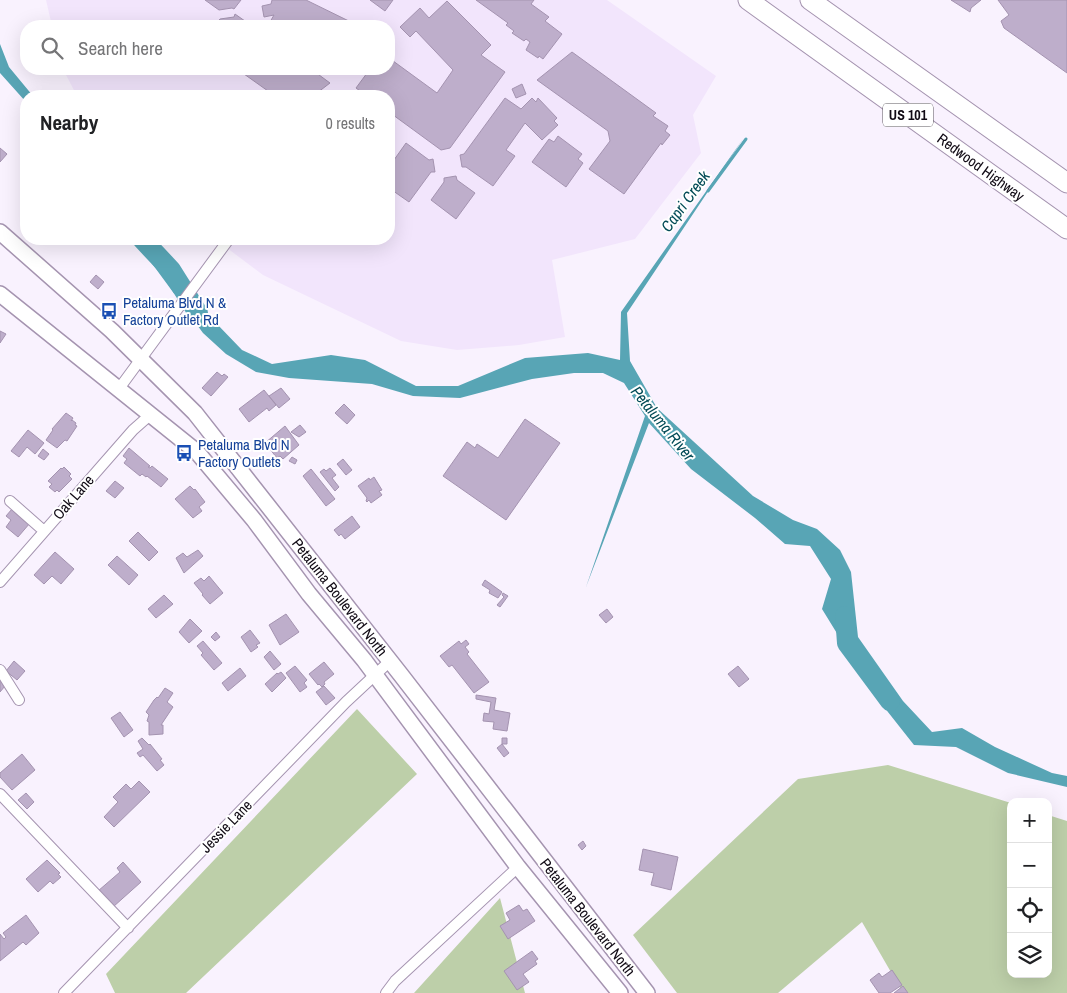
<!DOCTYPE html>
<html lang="en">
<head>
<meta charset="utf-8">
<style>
  :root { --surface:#fff; --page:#f6f6f6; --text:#202124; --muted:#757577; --line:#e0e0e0 }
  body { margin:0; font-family:"Archivo Narrow",sans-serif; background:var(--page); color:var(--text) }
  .controls { position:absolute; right:15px; bottom:15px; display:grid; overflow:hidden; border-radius:10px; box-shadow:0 5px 20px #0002 }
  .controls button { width:45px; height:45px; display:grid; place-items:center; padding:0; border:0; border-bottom:1px solid var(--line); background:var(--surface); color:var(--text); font:25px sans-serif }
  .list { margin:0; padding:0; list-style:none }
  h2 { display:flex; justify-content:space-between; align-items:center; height:65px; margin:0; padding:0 20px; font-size:21px }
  h2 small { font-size:16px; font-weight:400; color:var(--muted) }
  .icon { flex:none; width:28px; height:28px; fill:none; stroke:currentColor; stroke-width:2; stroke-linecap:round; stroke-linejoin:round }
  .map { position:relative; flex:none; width:1067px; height:993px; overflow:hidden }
  .search { position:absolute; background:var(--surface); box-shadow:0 5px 20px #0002; left:20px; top:20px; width:375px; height:55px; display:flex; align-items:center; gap:12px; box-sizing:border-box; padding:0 18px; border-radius:20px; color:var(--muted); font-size:19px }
  .panel { position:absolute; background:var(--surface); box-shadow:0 5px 20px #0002; left:20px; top:90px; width:375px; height:155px; border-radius:20px }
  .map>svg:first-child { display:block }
</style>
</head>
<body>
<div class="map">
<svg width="1067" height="993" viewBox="0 0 1067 993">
  <rect width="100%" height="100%" fill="#f9f2fe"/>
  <path fill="#f2e5fc" d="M46,0H607L716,76L693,115L701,153L635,239L552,260L565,337L519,345L457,350L401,341L263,275L215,239H389V96H77L63,69H389V26H52Z"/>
  <path fill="#bdcfa9" d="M357,709L417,774L186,993H115L106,974Z
    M888,765L1011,803V974H1048V815L1067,821V993H903L862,922L778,993H677L633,935L798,779Z
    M500,898L525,993H414Z"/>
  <path fill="#58a5b5" d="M0,44L9,67L33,96H26V102L0,73Z
    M743,139L627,313L630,361L657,408L753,496L793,520L817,529L840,550L851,572L858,637L903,701L932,732L962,728L995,747L1052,773L1067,776V787L1008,773L956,747L914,745L884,707L867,662L838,635L822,609L831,579L810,546L785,544L755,518L691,469L649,423L586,587L645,416L624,383L603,373H574L532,379L460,398L413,396L372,384L289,378L256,372L226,354L203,333L134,239H144L164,269L242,350L272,364L331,355L365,360L416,386H458L525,358L588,353L620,360L621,312Z"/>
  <path fill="#f9f2fe" d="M181,284L202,305L191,320L173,296Z"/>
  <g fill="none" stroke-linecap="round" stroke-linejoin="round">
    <path stroke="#58a5b5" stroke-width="3" d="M708,191L746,139"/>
    <path stroke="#58a5b5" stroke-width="20" d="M142,239L171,270L198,313
      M845,616L847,643L890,701"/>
  </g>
  <path fill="#beaecb" stroke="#a493b0" d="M205,0H241L234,9L232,8L219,10Z
    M272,0H306L359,26H278L270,22L274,15L264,17L262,6L271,4Z
    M370,0H393L385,11Z
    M476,0H534L531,4L549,17L545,21L562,34L543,59L539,56L538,58L526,50L530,42L526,39L524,41L512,33L514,31L506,25L508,23Z
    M951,0H981L971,8L970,12Z
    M998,0H1067V73L1004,28L1001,21L1009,15Z
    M447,1L491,45L481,55L505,72L450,148L441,150L389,112V96H367L356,88L370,69H389V58L437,93L453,70L416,31L410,37L400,27L420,8L429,18Z
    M235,14L252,26H214L220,19L234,17Z
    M572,52L656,113L653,116L668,126L665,131L670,135L662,145L661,143L624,194L589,169L610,141L608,131L537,80Z
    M237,69H311L330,83L313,96H275Z
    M522,84L526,94L516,98L512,89Z
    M505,98L521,109L532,98L536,102L538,98L557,118L554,121L558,125L542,140L525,123L506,150L515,156L493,186L466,167H462L460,155L464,154Z
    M558,136L582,154L578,159L583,163L566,187L532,162L549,139L554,142Z
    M406,143L429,160L433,159L435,172H431L409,202L389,188V167Z
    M0,148L7,154L0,162Z
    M456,176L457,180L475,193L456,219L431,200L444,182V178Z
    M96,275L104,282L98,289L90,282Z
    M0,331L6,334L0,343Z
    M217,372L222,376L224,374L228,377L211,396L202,388Z
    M281,388L290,399L279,408L269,396Z
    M264,390L276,405L269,411L267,408L249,422L239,409Z
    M344,404L355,415L347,424L335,413Z
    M66,413L73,418L71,421L72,420L76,423L75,425L77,426L67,441L65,440L57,448L46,440L53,430L52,429Z
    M525,419L560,443L506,520L443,476L467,442L475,448L477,444L498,458Z
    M300,425L306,432L299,437L291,432Z
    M285,426L299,445L283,459L280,456L277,458L265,443Z
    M28,430L44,443L35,454L27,447L19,457L11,451Z
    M129,448L150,466L148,467L150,468L152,466L168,479L161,487L147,476L146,477L142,474L140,476L124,463L127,459L123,456Z
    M43,449L49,454L44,460L38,456Z
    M292,457L297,460L295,464L289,461Z
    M343,459L352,470L346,475L337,464Z
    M64,467L71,474L69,476L72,479L59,492L57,490L55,492L49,487L52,484L48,481L61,468L62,469Z
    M330,468L336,475L332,478L339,487L335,491L320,472L324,469L326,471Z
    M311,469L335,499L326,506L303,476Z
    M374,477L382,490L379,491L382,495L371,503L369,500L367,502L366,501L367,498L358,486L369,478L370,480Z
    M115,481L124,488L115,498L106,491Z
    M190,486L194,490L195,489L205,502L199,507L202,511L193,518L175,499Z
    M12,509L30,523L18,537L6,527L11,520L6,516Z
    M352,516L360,527L345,539L341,534L339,536L334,530Z
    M138,532L158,552L149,561L129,541Z
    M198,550L203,556L184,573L176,558L183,553L187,557Z
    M55,552L74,569L61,584L52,576L44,584L34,575Z
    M117,556L138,575L129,585L108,565Z
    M209,576L223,593L210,604L202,595L203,594L194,583L201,578L204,581Z
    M485,580L502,592L498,598L489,593L490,590L482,585Z
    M503,593L508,596L500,607L497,605L504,597L502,595Z
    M164,595L173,604L156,618L148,609Z
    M607,609L613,617L606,623L599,615Z
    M286,614L299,632L280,645L269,625Z
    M190,619L202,631L189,643L179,632Z
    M250,630L260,643L256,645L258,647L251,652L241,637Z
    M216,632L220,637L215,641L211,637Z
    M466,640L469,644L465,647L469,652L467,654L489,682L474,693L452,665L449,667L440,656L459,641L461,644Z
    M203,641L222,663L214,670L201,655L203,653L197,646Z
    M270,651L281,664L274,670L264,657Z
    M14,661L25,671L17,680L6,671Z
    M324,662L334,674L324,682L325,684L322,687L319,684L318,685L309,674Z
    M295,666L307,680L304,683L307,687L300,692L286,673Z
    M738,666L749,679L739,687L728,674Z
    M240,668L246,676L228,691L222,683Z
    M281,672L286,678L272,692L265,684L277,673L278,674Z
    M0,674L5,686L0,692Z
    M324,686L335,698L326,705L316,692Z
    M165,688L173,693L167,702L173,707L161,725H163V734L149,735V722L147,721L149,715L146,712L154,700L157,697L158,698Z
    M476,695L496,698L494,710L510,713L507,731L493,729L494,722L483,721L484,713L489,714L491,702L476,699Z
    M120,712L133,730L124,737L111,718Z
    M142,738L149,745L150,744L162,759L160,760L164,765L157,771L143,755L140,757L137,753L143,749L138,741Z
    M502,738H507V744H502Z
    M502,744L509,753L504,757L497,748Z
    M22,754L35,770L12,790L0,777V773Z
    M139,781L150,792L114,827L104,817L118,802L113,797L126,784L131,789Z
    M26,793L34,802L27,809L18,800Z
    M583,841L586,846L582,850L578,845Z
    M643,849L678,857L671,890L651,885L654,873L639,870Z
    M47,860L60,873L58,874L61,877L53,884L50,881L38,892L26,879Z
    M123,862L141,882L113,907L98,891L120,872L117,868Z
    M519,905L523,911L527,909L535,921L508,939L500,926L510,920L506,913Z
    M26,915L39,933L26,945L23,942L0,961V934L4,939L6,937L3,933Z
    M532,951L538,959L535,961L537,964L523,974L529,982L517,990L504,971Z
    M892,970L902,985L890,993H879L870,980L879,973L882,977Z
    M903,986L908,993H894Z"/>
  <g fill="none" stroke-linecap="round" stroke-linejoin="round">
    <g stroke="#a594b0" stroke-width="12">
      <path id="minor" d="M118,390L229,239
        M10,501L44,531
        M0,582L133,430L150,415
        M0,670L19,700
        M0,794L128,928
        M64,993L346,702L390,661
        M386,993L395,981L518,867"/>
    </g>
    <g stroke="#a594b0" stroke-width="18">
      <path id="secondary" d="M0,232L112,331L195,413L401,675L647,993
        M0,294L197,452L254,520L309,594L364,660L518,867L620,993"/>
    </g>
    <g stroke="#a594b0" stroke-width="21">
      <path id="motorway" d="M748,0L1067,229
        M810,0L1067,183"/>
    </g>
    <use href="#minor" stroke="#fff" stroke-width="10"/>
    <use href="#secondary" stroke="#fff" stroke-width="15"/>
    <use href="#motorway" stroke="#fff" stroke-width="19"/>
  </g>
  <defs>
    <g id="bus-bare" transform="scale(1.35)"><path d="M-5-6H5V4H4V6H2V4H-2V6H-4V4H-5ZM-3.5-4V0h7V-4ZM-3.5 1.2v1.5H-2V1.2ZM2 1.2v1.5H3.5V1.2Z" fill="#1a4fb4" stroke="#fff" stroke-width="2.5" paint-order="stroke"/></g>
  </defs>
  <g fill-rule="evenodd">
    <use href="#bus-bare" x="109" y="311"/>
    <use href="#bus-bare" x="184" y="453"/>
  </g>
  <g text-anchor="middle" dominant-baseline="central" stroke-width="4" stroke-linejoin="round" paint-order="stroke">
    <rect fill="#fff" stroke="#58545a" stroke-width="1" x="883" y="103.5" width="50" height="23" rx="4"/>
    <g font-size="14" font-weight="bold" fill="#100a14">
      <text x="908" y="115">US 101</text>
    </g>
    <g font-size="15" fill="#100a14" stroke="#fff">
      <text transform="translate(981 167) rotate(36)">Redwood Highway</text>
      <text transform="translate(73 497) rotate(-49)">Oak Lane</text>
      <text transform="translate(340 597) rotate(52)">Petaluma Boulevard North</text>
      <text transform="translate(226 826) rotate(-46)">Jessie Lane</text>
      <text transform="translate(588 917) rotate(52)">Petaluma Boulevard North</text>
    </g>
    <g font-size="15" fill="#164399" stroke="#fff" text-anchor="start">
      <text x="123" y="302">Petaluma Blvd N &amp;<tspan x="123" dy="17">Factory Outlet Rd</tspan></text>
      <text x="198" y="444">Petaluma Blvd N<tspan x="198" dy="17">Factory Outlets</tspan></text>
    </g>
    <g font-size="16" font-style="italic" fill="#034b57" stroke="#fff">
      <text transform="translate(685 201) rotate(-54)">Capri Creek</text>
      <text transform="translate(663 423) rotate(51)">Petaluma River</text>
    </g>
  </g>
</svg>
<div class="controls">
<button>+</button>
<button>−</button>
<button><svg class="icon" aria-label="locate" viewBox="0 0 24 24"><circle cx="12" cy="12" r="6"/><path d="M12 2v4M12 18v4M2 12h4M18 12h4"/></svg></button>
<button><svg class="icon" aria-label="layers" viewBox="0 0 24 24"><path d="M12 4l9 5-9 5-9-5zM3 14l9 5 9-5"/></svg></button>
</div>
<div class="search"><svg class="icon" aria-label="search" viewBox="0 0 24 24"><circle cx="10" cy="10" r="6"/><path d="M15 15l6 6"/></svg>Search here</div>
<section class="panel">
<h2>Nearby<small>0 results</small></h2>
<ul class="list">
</ul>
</section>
</div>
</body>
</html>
